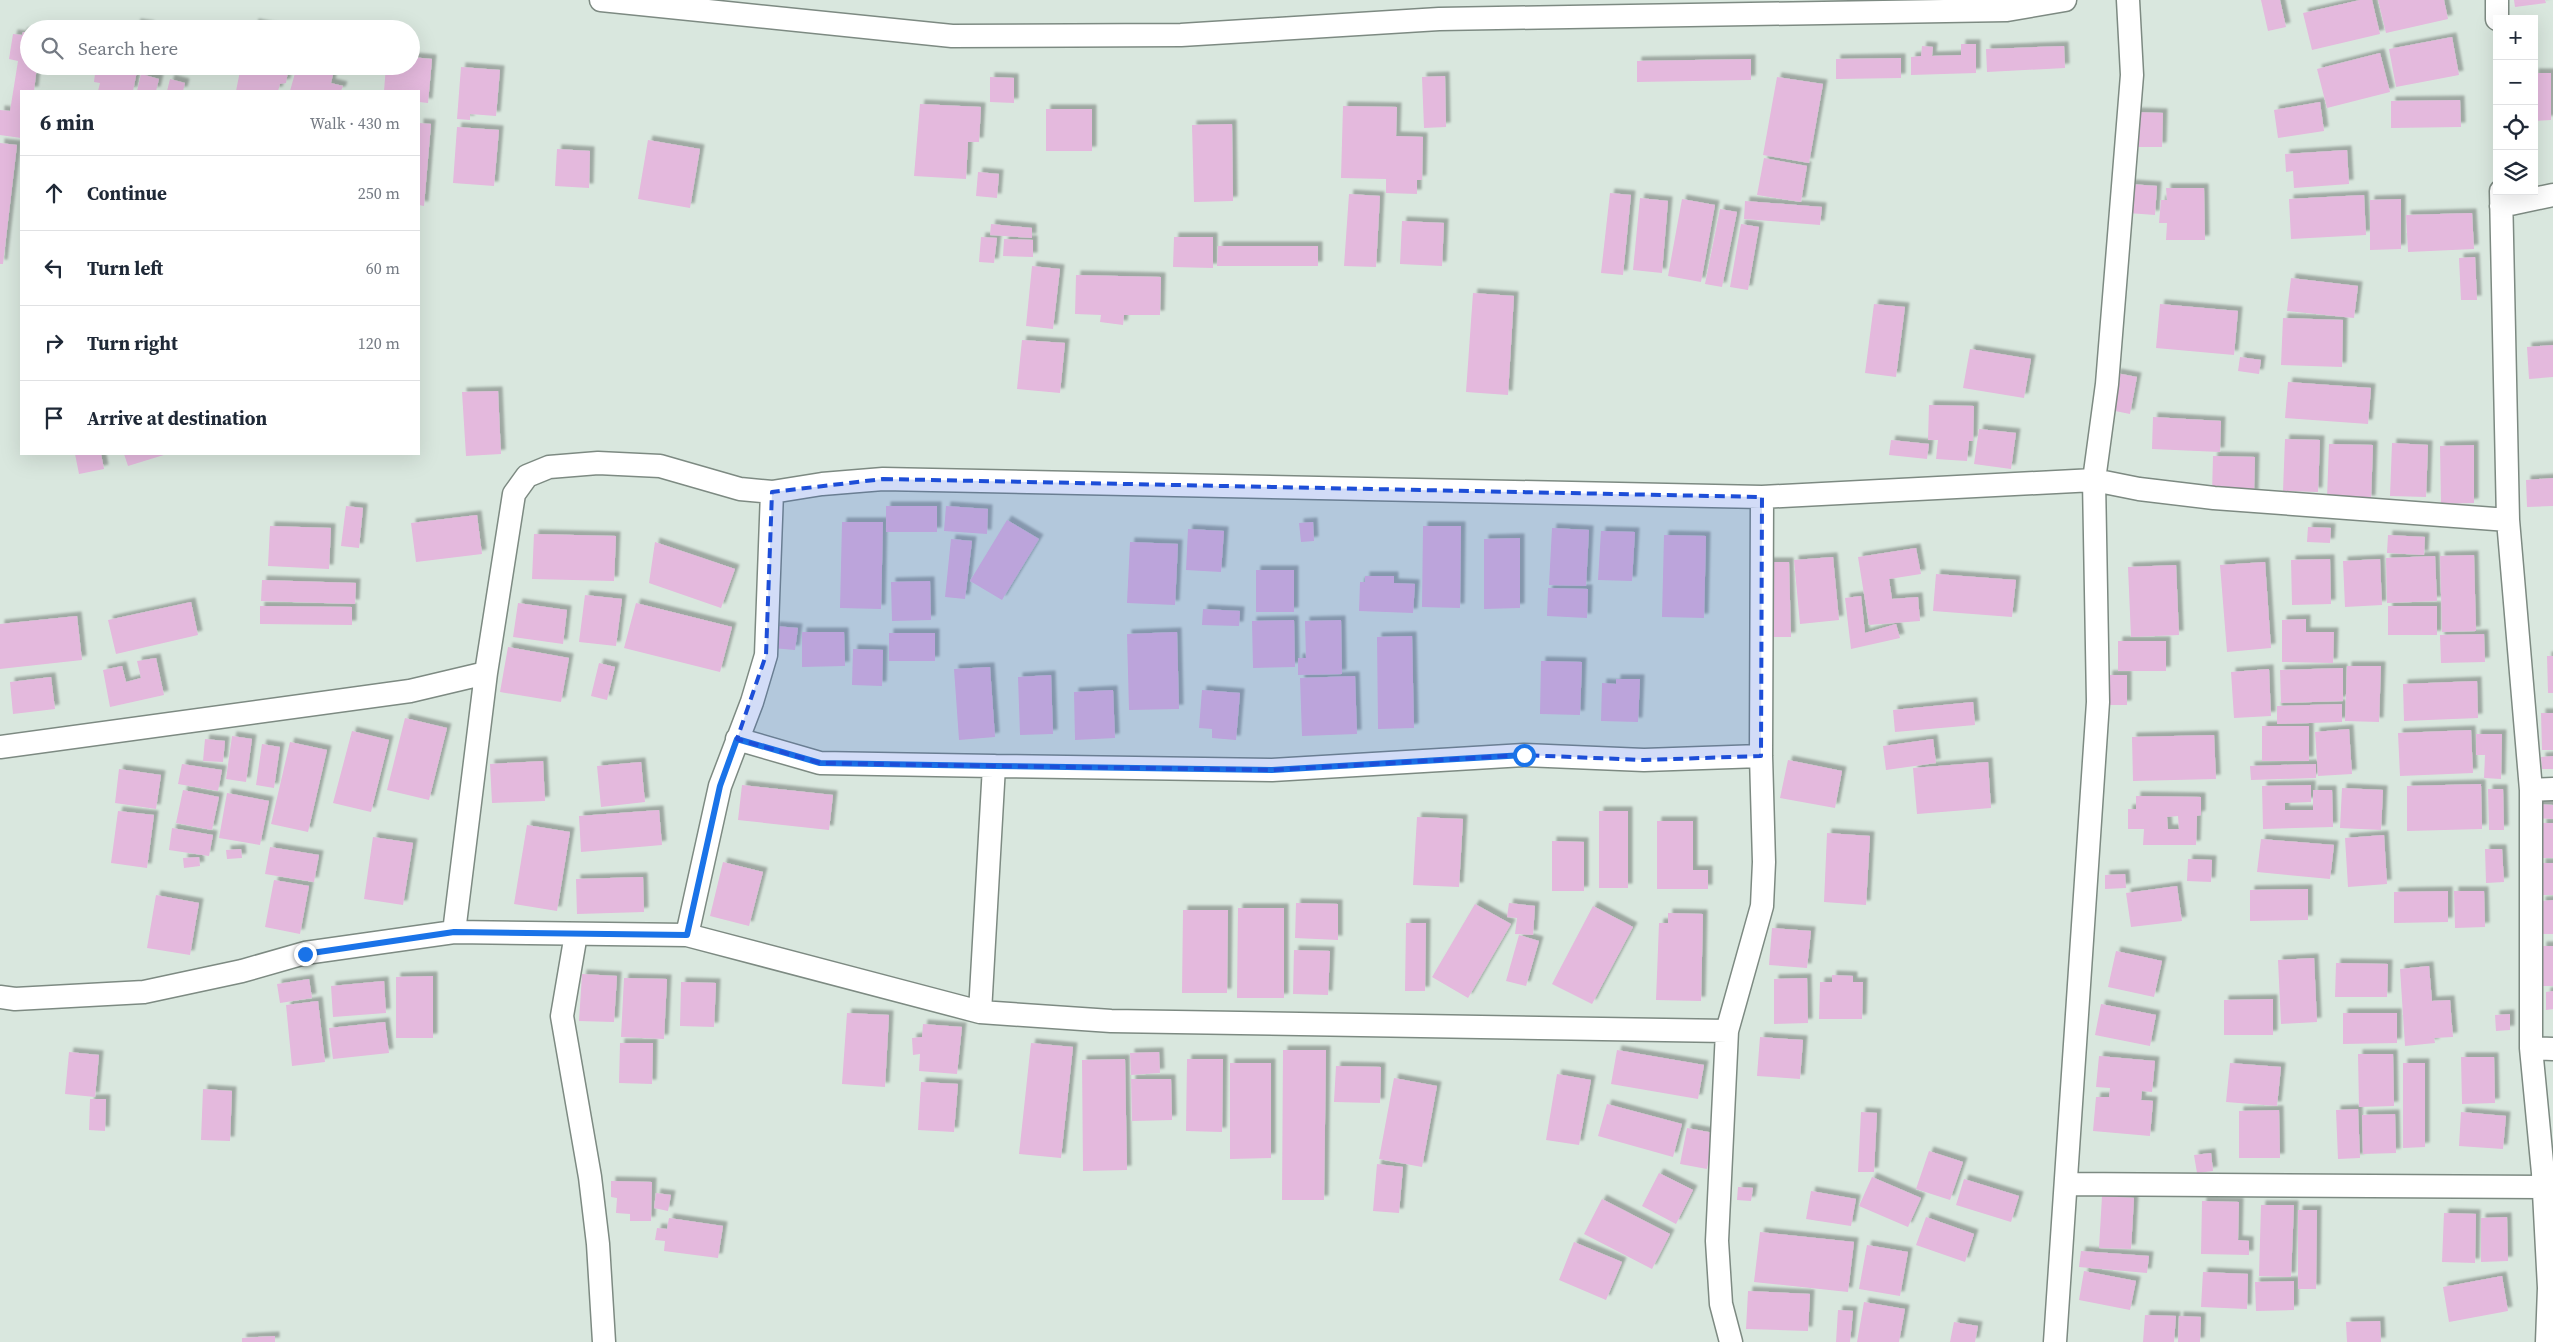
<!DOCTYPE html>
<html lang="en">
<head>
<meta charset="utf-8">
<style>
  :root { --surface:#fff; --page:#f6f6f7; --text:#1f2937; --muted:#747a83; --line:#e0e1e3 }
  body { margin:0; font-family:"Source Serif 4",serif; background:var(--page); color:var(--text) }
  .controls { position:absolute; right:15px; top:15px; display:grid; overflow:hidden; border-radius:0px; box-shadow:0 5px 20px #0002 }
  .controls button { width:45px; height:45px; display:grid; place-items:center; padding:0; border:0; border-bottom:1px solid var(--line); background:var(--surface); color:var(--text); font:25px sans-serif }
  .stop { position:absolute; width:15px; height:15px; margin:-11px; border:4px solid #1a73e8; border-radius:50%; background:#fff }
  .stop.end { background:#1a73e8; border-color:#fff; box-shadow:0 1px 5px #0008 }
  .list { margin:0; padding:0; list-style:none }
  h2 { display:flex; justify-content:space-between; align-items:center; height:65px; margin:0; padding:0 20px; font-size:21px }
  h2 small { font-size:16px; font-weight:400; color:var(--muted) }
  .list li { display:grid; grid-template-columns:32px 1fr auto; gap:15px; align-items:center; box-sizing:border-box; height:75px; padding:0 20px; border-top:1px solid var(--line) }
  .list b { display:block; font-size:19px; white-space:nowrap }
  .list em { font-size:16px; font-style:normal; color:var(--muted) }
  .icon { flex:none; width:28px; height:28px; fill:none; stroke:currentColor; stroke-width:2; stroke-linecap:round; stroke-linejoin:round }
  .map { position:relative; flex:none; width:2553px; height:1342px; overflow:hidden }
  .search { position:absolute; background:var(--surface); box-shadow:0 5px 20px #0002; left:20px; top:20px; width:400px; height:55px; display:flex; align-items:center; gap:12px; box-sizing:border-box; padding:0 18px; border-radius:28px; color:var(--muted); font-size:19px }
  .panel { position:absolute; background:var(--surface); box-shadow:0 5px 20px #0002; left:20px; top:90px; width:400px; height:365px; border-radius:0px }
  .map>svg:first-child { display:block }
</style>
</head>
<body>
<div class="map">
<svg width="2553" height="1342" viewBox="0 0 2553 1342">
  <defs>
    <filter id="shadow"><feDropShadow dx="4.5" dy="-4.5" stdDeviation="1" flood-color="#0004"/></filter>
  </defs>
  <rect width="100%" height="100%" fill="#d9e7de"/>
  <path fill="#e4b9dd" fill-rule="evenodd" filter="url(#shadow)" d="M2261,0H2280L2286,27L2268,31Z
    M2360,0H2372L2380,34L2312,50L2303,13Z
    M2378,0H2444L2448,19L2386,33Z
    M2514,0H2545L2546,3L2515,7Z
    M136,23L150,25L149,29H135Z
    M254,23L280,28V29H253Z
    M23,32L29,33V66H37L34,91H21V138L0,135V110L10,111L18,61L9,59L13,34L22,35Z
    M2452,37L2459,75L2396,87L2389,49Z
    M1961,44H1976V73L1911,75V57L1921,56L1922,46L1933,47L1932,56L1961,55Z
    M2064,46L2065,68L1987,72L1986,49Z
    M2380,53L2390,92L2327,108L2317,69Z
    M411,57L432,59L428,103L419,102V91H384L386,66H411Z
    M1901,58V78L1836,79V59Z
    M1751,59V80L1637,82V61Z
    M96,66H138L133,91H98L100,83L94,82Z
    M241,66H289L286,83L280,84L278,91H236Z
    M297,66H335L331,83L343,86L341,91H290Z
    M461,67L500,70L496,116L470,114V120L457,119Z
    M2534,73H2551V120L2534,121Z
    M141,74L159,79L156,91H137Z
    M1445,76L1446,127L1424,128L1422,77Z
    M990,77L1014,78V103L990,102Z
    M1777,77L1823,84L1809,163L1763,155Z
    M170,79L185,83L183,91H167Z
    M2460,100L2461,127L2391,128V101Z
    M2320,102L2324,131L2278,138L2274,110Z
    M920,104L981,107L979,142H968L966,179L914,176Z
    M1343,106L1397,107L1396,136L1423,137L1422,180H1417V194L1386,193V179L1341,178Z
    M1046,109H1092V151H1046Z
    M2134,112L2163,113L2162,147H2134Z
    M419,123L431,124L424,206L419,205Z
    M1232,124L1233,201L1194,202L1192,125Z
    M457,127L499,130L494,186L453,183Z
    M648,140L700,149L690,208L638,199Z
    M0,143L17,145L3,264H0Z
    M557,149L590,151L589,188L555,186Z
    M2347,150L2349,184L2294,188L2293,171L2286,172L2285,154Z
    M1764,158L1807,166L1801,202L1757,195Z
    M978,172L999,174L997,198L976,196Z
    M2130,184L2157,186L2155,215L2128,213Z
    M2166,188H2204L2205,240H2166L2167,223H2159L2161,200H2167Z
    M1610,193L1631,195L1623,275L1601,273Z
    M1349,194L1380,196L1376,267L1344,266Z
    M2364,195L2366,235L2291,239L2289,199Z
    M1640,198L1668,201L1662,273L1633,270Z
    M1682,199L1715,205L1701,282L1668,276Z
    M2401,199V249L2370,250V200Z
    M1745,201L1822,207L1820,225L1744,219Z
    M1720,209L1737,212L1722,287L1705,284Z
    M2472,213L2474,249L2408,252L2406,215Z
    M1402,221L1444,223L1442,266L1400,264Z
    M991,224L1032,228V238L990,235Z
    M1741,224L1759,227L1748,290L1730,287Z
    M981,237L997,238L994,263L979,262Z
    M1174,237H1213V268L1173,267Z
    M1004,239L1033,240V257L1003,256Z
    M1218,246H1318V266H1217Z
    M2475,257L2477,300H2461L2459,258Z
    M1032,266L1060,269L1053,329L1026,326Z
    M1076,275L1161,277L1160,315H1124L1123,325L1100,322L1101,315L1075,314Z
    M2291,278L2358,286L2354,318L2287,311Z
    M1473,293L1514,296L1508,395L1466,392Z
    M1874,304L1905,307L1896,377L1865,373Z
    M2160,304L2238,311L2234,355L2156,348Z
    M2283,318L2343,320L2342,367L2281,365Z
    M1022,340L1065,343L1060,393L1017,389Z
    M2553,345V377L2529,379L2527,347Z
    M1970,349L2031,359L2024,398L1963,388Z
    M2240,357L2261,360L2259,374L2238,371Z
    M2116,373L2137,377L2130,414L2110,410Z
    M2288,382L2371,388L2368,424L2285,418Z
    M498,391L501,454L466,456L462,392Z
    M1929,405L1974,406L1973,441H1969L1967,461L1936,459L1938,440H1928Z
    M2153,417L2221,421L2220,452L2152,449Z
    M1979,429L2016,433L2011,469L1974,464Z
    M2285,439L2320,440L2318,492L2283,491Z
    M1891,440L1929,444L1927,459L1889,455Z
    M2392,443L2428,445L2426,497L2390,496Z
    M2329,444L2373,445L2371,500L2327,499Z
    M2474,445V503L2441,504L2440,446Z
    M75,454H101L104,469L79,474Z
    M124,454H167L128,466Z
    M2213,456L2255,457L2254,494H2212Z
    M2553,478V506L2527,507L2526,480Z
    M346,506L363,508L359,548L341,546Z
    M886,506H937V532H886Z
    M946,506L988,509L987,534L944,531Z
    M477,515L482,554L416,562L411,523Z
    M1007,520L1039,539L1002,600L970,581Z
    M842,522H883L881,609L840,608Z
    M1313,522L1314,541L1301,542L1299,523Z
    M270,526L331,528L329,569L268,566Z
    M1423,526H1461L1460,608L1422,607Z
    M2308,527L2331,528L2330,543L2307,542Z
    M1552,528L1589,530L1586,586L1549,585Z
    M1188,529L1224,531L1221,572L1186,570Z
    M1601,531L1635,532L1632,581L1598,580Z
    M534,534L616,536L614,581L532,579Z
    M1664,535L1706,536L1704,618L1662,617Z
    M2388,535L2425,537L2424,555L2387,553Z
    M1520,538V608L1484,609V539Z
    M951,539L972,541L965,599L945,597Z
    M655,542L735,569L721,608L649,583Z
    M1130,542L1178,544L1175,605L1127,603Z
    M1916,548L1921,574L1889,579L1892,599L1918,597L1920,621L1869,625L1858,557Z
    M2474,555L2476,631L2442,632L2440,556Z
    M2435,556L2437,601L2387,603L2386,558Z
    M1833,557L1839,620L1800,624L1794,560Z
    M2330,559L2331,604L2292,605L2291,560Z
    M2380,559L2382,605L2345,607L2343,561Z
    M1766,562H1789L1791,637H1768Z
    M2265,562L2271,648L2227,652L2220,565Z
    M2176,565L2179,635L2131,637L2128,567Z
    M1256,570H1294V612H1256Z
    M1936,574L2016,580L2012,617L1933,611Z
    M1365,576H1394V583L1415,584L1413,613L1359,611L1360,582H1365Z
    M262,580L356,583L355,604L261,601Z
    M930,581L931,620L892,621L891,582Z
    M1548,588L1588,589L1587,618L1547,616Z
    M585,595L622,599L616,646L579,642Z
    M1861,596L1865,633L1896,624L1900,638L1851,649L1845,598Z
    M191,602L198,635L116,654L108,620Z
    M518,603L567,610L563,644L513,637Z
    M636,603L732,627L720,672L624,648Z
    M260,606L352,607V625L260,624Z
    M2388,606H2437V635H2388Z
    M1203,609L1240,611L1239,626L1202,625Z
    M77,616L82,660L0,669V624Z
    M2306,619V632H2334L2333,663L2282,662V620Z
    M1294,620L1295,667L1253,668L1252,621Z
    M1341,620L1342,674L1298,675V658H1306L1305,621Z
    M775,626L798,628L795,650L772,648Z
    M802,632H844L845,666L802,667Z
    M1177,632L1179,709L1129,710L1127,634Z
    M889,633H935V661H889Z
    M2484,634L2485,662L2441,663L2440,635Z
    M1412,636L1414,728L1378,729L1377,637Z
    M2118,641H2166V671H2118Z
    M508,647L569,658L561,702L500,692Z
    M853,649L883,650L882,686L852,685Z
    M2547,656H2553V693H2548Z
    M156,658L164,695L110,707L103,670L122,666L126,682L141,678L137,661Z
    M1541,661L1582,662L1580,715L1540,714Z
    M599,663L615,667L607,700L591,696Z
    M2347,666H2381L2379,722L2345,721Z
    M990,667L995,737L959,740L954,669Z
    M2343,668V701L2281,703L2280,670Z
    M2269,669L2271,716L2234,718L2231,672Z
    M1051,675L1053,734L1020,735L1018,677Z
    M2108,675H2127V705H2107Z
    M1355,676L1357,734L1302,736L1300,678Z
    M51,677L55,709L13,714L10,682Z
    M1616,679H1640L1638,722L1601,721L1602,683L1616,684Z
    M2477,681L2478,718L2404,721L2403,684Z
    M1113,690L1115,738L1075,740L1074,692Z
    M1202,690L1240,693L1236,740L1212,738V729L1199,728Z
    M1973,702L1975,725L1895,732L1893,710Z
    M2342,704V722L2277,724V706Z
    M2541,713H2553V750H2542Z
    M405,718L447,728L429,800L387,790Z
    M2262,726H2309V761H2262Z
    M2349,729L2352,774L2318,776L2315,732Z
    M2471,730L2473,773L2400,776L2398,733Z
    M352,731L389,740L371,812L333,803Z
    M2476,734H2502L2501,779L2484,778L2485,755H2476Z
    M2214,735L2216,779L2133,781L2132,737Z
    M232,736L252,739L246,782L226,779Z
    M205,739L225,741L223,762L203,761Z
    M1933,739L1936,763L1886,770L1883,746Z
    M290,742L327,750L308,832L271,824Z
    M262,744L280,747L274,788L256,785Z
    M2553,756V769H2542L2541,757Z
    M1788,760L1842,771L1835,808L1780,798Z
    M543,761L545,801L492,803L490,764Z
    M641,762L645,802L601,807L597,766Z
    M1988,762L1991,808L1917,814L1913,768Z
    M182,764L222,770L218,791L178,784Z
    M2316,764V778L2251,780L2250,766Z
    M119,769L161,775L156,809L115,803Z
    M2481,784L2482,829L2407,831V786Z
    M742,785L833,795L829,830L738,820Z
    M2311,785V802L2285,803V810H2313V790H2332L2333,827L2263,829L2262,786Z
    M2342,788L2383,790L2381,830L2340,828Z
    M2488,789H2503L2504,830H2489Z
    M183,790L219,797L212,830L176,823Z
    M227,793L269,801L260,845L219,838Z
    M2136,796L2201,797V815L2197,816L2196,845H2143L2144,829H2128V809H2136ZM2178,816L2179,829H2168L2167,817Z
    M2535,804L2553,805V819L2534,818Z
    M659,810L662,845L581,852L579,816Z
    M118,811L154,815L147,868L111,863Z
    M1599,811H1628V888H1599Z
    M1417,817L1463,819L1459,887L1413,885Z
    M1657,821H1693V870H1708V889H1657Z
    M2542,823H2553V858H2542Z
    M527,825L570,832L557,911L514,904Z
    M172,828L213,835L209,856L169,850Z
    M1827,833L1870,836L1866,905L1824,902Z
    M2384,835L2387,884L2348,887L2345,838Z
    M373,837L413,843L403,905L364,899Z
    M2261,839L2334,845L2330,879L2257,872Z
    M1552,841L1584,842V891H1552Z
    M270,847L319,855L314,882L265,874Z
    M241,849L242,858L227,859L226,850Z
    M2485,849H2502L2504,882L2486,883Z
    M199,857L200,866L184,868L183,858Z
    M2188,859L2212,860L2211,882L2187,881Z
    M723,862L763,872L749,926L710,916Z
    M2541,863H2553V895H2541Z
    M2125,874L2126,888L2105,889V875Z
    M643,877L644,912L577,914L576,879Z
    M274,880L309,886L300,934L265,927Z
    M2177,886L2182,921L2131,927L2126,893Z
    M2308,889V920L2250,921V890Z
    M2448,891V922L2394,923V892Z
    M2454,891H2484L2485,927L2455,928Z
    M156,895L199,903L190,955L147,948Z
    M2553,900V934H2543L2541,901Z
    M1296,903L1338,904V940L1295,938Z
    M1509,903L1535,906L1533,935L1515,934L1517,918L1507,917Z
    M1475,904L1511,924L1468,998L1432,977Z
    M1593,906L1633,927L1592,1004L1552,984Z
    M1238,908H1284V998H1237Z
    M1183,910H1228L1227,993H1182Z
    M1668,913L1703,914L1701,1001L1656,1000L1659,923H1668Z
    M1406,923H1426L1425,991H1405Z
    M1772,928L1811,931L1807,968L1769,965Z
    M1519,935L1539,941L1526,986L1506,981Z
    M2542,946H2553V986H2542Z
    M1294,950L1330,951L1328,995L1293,994Z
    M2116,951L2162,961L2154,997L2108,987Z
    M2314,958L2317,1022L2281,1024L2278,960Z
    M2336,963L2388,964L2387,997H2335Z
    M2429,966L2432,1001L2450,1000L2453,1037L2434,1038L2435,1043L2405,1046L2400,969Z
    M582,974L617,976L614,1022L579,1021Z
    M1832,975L1853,976V982H1863L1862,1019H1819L1820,982H1832Z
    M433,976V1038H396V977Z
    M624,978L667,979L664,1039L621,1037Z
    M1807,978L1808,1023L1774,1024V979Z
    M309,979L312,998L280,1003L277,984Z
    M384,981L386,1013L333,1017L331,986Z
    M681,982L716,983L714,1027L680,1026Z
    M2553,991V1009L2546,1010V992Z
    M2273,999V1035H2224V1000Z
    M318,1001L325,1062L292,1066L286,1005Z
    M2101,1004L2156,1015L2150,1046L2095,1035Z
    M847,1013L889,1015L885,1087L842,1084Z
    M2343,1013H2397V1043L2343,1044Z
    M2510,1014V1030L2496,1031L2495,1015Z
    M385,1022L389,1053L333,1059L329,1028Z
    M923,1024L962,1027L957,1074L919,1071L920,1054L913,1055L912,1038L922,1037Z
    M1760,1037L1803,1040L1800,1079L1757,1076Z
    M620,1043H653L652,1084L619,1083Z
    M1031,1043L1073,1047L1061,1158L1019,1154Z
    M1283,1050H1326L1324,1200H1282Z
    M1617,1050L1704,1065L1698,1099L1611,1084Z
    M69,1052L99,1055L95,1097L65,1094Z
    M1159,1052L1160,1073L1131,1075L1130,1053Z
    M2358,1054H2393L2394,1106L2359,1107Z
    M2099,1056L2155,1061L2152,1092L2142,1091L2141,1100L2153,1101L2150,1136L2093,1131L2096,1097H2109L2110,1088L2096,1087Z
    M2461,1057H2494L2495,1103L2462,1104Z
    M1125,1059L1127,1170L1083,1171L1082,1060Z
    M1187,1059H1223L1222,1132L1186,1131Z
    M1230,1063H1271V1158L1230,1159Z
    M2230,1063L2281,1067L2277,1106L2226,1102Z
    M2403,1063H2425V1147L2403,1148Z
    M1336,1066L1381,1067L1380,1103L1334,1102Z
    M1557,1074L1591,1080L1579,1145L1546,1140Z
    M1394,1078L1437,1086L1422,1167L1379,1159Z
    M1131,1079H1171L1172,1120L1132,1121Z
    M921,1082L958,1084L954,1132L918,1130Z
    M203,1089L232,1091L230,1141L201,1140Z
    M90,1099H106L105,1131L89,1130Z
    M1607,1104L1682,1124L1673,1157L1598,1136Z
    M2358,1109L2360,1158L2338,1159L2336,1110Z
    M2279,1110L2280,1158H2239V1111Z
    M1861,1112L1877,1113L1874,1172H1858Z
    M2461,1112L2506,1116L2503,1149L2459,1146Z
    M2395,1114L2396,1153L2363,1154L2362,1115Z
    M1687,1128L1714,1133L1707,1169L1680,1164Z
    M1929,1151L1963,1162L1950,1200L1916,1189Z
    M2211,1153L2213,1171L2197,1173L2194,1155Z
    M1377,1164L1403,1167L1399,1213L1373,1211Z
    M1659,1173L1693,1190L1676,1224L1642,1206Z
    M1872,1177L1921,1198L1908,1227L1859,1206Z
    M1964,1179L2019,1196L2011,1222L1956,1205Z
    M611,1181L652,1182L651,1221H630V1214L616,1213L617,1198L611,1197Z
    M1738,1187L1753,1188L1751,1201L1737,1200Z
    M1811,1191L1856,1199L1851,1226L1806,1219Z
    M656,1193L671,1195L668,1211L654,1208Z
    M2102,1196L2134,1198L2131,1249L2099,1248Z
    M1602,1199L1670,1234L1652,1269L1584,1234Z
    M2202,1201L2239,1202L2238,1240L2249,1241V1255L2201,1254Z
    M2261,1205H2294L2291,1277L2259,1276Z
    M2298,1210H2317L2316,1289H2298Z
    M2444,1213L2476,1214L2475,1263L2442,1262Z
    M1926,1217L1974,1234L1965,1262L1916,1245Z
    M2507,1217L2508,1261L2481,1262V1218Z
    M669,1218L723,1226L718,1258L664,1251L665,1241L655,1240L657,1228L667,1229Z
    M1760,1232L1854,1242L1848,1292L1754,1282Z
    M1574,1242L1622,1262L1606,1300L1559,1280Z
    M1867,1245L1908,1252L1900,1296L1859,1289Z
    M2081,1251L2149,1256L2147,1273L2079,1267Z
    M2084,1271L2136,1281L2130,1310L2079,1300Z
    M2203,1272L2248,1274L2247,1309L2201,1307Z
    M2502,1276L2508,1311L2449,1322L2443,1287Z
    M2294,1281V1310L2256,1311L2255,1282Z
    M1748,1291L1810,1294L1808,1331L1746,1329Z
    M1864,1302L1905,1309L1899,1342H1857Z
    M1838,1310L1853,1311L1850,1342H1836Z
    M2145,1315L2176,1316L2174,1342H2143Z
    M2179,1316L2201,1317L2200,1342H2178Z
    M2380,1321L2381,1342H2347L2346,1322Z
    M1954,1322L1978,1326L1975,1342H1950Z
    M275,1336V1342H242V1338Z"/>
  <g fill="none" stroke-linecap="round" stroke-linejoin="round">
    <g stroke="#7d8a82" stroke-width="25">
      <path id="minor" d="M601,0L952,36L1181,35L1439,19L2007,10L2065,0
        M2497,0V19
        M2501,191L2508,520L2531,790V1048L2543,1173L2549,1288L2547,1342
        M2501,206L2553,195
        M737,739L820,763L994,766L1272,770L1524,755L1644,760L1761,756
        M0,747L410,691L486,673
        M2531,790L2553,789
        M454,932L486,673L514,494L527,476L549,467L598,463L660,466L740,489L772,492L822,484L883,479L1762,497L2094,480L2139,489L2214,498L2508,520
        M576,934L562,1016L590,1177L598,1244L604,1342
        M687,935L720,786L752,702L766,655L772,492
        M0,997L15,999L144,992L242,971L305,953L454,932L687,935L980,1012L1111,1021L1727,1031
        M980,1012L994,766
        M2531,1048L2553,1049
        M2066,1184L2544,1187
        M1731,1342L1721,1304L1717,1241L1727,1031L1762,906L1764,862L1761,756L1762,497
        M2055,1342L2098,702L2094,480L2107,384L2132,75L2128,0"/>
    </g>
    <use href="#minor" stroke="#fff" stroke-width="22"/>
  </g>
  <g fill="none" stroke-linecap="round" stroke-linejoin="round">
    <path stroke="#1a73e8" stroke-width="6" d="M305,954L454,932L687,935L720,786L737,739L820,763L994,766L1272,770L1524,755"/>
  </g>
  <path fill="#1d4ed8" fill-opacity="0.2" stroke="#1d4ed8" stroke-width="4" stroke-dasharray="10 6" stroke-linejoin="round" d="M883,479L1762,497L1761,756L1644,760L1524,755L1272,770L994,766L820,763L737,739L766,655L772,492Z"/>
</svg>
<div class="controls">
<button>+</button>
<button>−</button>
<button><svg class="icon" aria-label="locate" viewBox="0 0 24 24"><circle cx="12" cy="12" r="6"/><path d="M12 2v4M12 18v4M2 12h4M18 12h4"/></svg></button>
<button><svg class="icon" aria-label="layers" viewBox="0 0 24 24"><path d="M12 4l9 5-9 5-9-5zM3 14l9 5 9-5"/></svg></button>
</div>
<div class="stop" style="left:1524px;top:755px"></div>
<div class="stop end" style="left:305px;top:954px"></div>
<div class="search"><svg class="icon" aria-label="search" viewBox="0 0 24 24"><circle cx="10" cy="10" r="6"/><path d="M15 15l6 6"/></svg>Search here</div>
<section class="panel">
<h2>6 min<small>Walk · 430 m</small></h2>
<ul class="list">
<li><svg class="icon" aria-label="ahead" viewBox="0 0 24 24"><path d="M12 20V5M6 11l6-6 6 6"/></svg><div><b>Continue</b></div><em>250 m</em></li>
<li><svg class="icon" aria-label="left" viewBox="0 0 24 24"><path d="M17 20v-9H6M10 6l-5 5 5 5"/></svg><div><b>Turn left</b></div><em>60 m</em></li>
<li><svg class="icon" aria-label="right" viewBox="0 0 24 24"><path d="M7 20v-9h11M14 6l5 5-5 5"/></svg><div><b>Turn right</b></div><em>120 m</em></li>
<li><svg class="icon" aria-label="arrive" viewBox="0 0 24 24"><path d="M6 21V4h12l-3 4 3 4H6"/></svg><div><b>Arrive at destination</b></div></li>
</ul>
</section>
</div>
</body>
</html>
